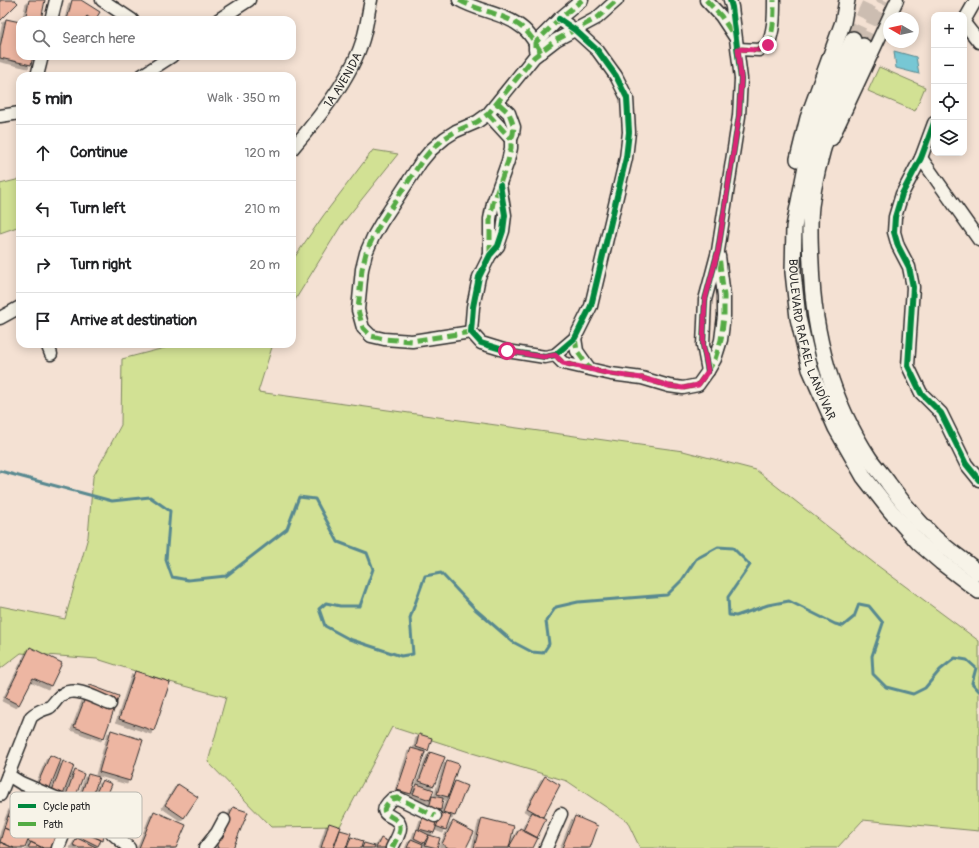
<!DOCTYPE html>
<html lang="en">
<head>
<meta charset="utf-8">
<style>
  :root { --surface:#fff; --page:#f6f6f6; --text:#202124; --muted:#757577; --line:#e0e0e0 }
  body { margin:0; font-family:Pangolin,sans-serif; background:var(--page); color:var(--text) }
  .controls { position:absolute; right:12px; top:12px; display:grid; overflow:hidden; border-radius:8px; box-shadow:0 2px 10px #0003 }
  .controls button { width:36px; height:36px; display:grid; place-items:center; padding:0; border:0; border-bottom:1px solid var(--line); background:var(--surface); color:var(--text); font:20px sans-serif }
  .compass { position:absolute; left:883px; top:12px; width:36px; height:36px; border-radius:50%; background:var(--surface); box-shadow:0 2px 10px #0003; rotate:279deg }
  .stop { position:absolute; width:12px; height:12px; margin:-9px; border:3px solid #db2777; border-radius:50%; background:#fff }
  .stop.end { background:#db2777; border-color:#fff; box-shadow:0 1px 4px #0008 }
  .list { margin:0; padding:0; list-style:none }
  h2 { display:flex; justify-content:space-between; align-items:center; height:52px; margin:0; padding:0 16px; font-size:17px }
  h2 small { font-size:13px; font-weight:400; color:var(--muted) }
  .list li { display:grid; grid-template-columns:26px 1fr auto; gap:12px; align-items:center; box-sizing:border-box; height:56px; padding:0 16px; border-top:1px solid var(--line) }
  .list b { display:block; font-size:15px; white-space:nowrap }
  .list em { font-size:13px; font-style:normal; color:var(--muted) }
  .icon { flex:none; width:22px; height:22px; fill:none; stroke:currentColor; stroke-width:2; stroke-linecap:round; stroke-linejoin:round }
  .map { position:relative; flex:none; width:979px; height:848px; overflow:hidden }
  .search { position:absolute; background:var(--surface); box-shadow:0 2px 10px #0003; left:16px; top:16px; width:280px; height:44px; display:flex; align-items:center; gap:10px; box-sizing:border-box; padding:0 14px; border-radius:12px; color:var(--muted); font-size:15px }
  .panel { position:absolute; background:var(--surface); box-shadow:0 2px 10px #0003; left:16px; top:72px; width:280px; height:276px; border-radius:12px }
  .map>svg:first-child { display:block }
</style>
</head>
<body>
<div class="map">
<svg width="979" height="848" viewBox="0 0 979 848">
  <defs>
    <filter id="shadow"><feDropShadow dx="-3" dy="3" stdDeviation="0" flood-color="#0004"/></filter>
  </defs>
  <rect width="100%" height="100%" fill="#f4e1d3"/>
  <filter id="ink" filterUnits="userSpaceOnUse"><feTurbulence type="fractalNoise" baseFrequency=".025" numOctaves="2"/><feDisplacementMap in="SourceGraphic" scale="8" xChannelSelector="R" yChannelSelector="G"/><feConvolveMatrix kernelMatrix="1 2 1 2 8 2 1 2 1" color-interpolation-filters="sRGB"/></filter>
  <g filter="url(#ink)">
    <path fill="#d2e194" stroke="#7e8660" d="M879,67L925,87L915,111L868,91Z
      M373,150L398,154L342,224L292,305V261L323,216Z
      M20,179V226L0,233V184Z
      M180,344H273L258,392L683,451L756,470L874,563L979,641V831L863,820L837,848H640L627,821L567,781L472,753L392,727L340,826L271,827L208,762L226,697L170,682L97,659L21,653L0,669V606L65,619L88,537L93,477L121,425L122,359Z"/>
    <path fill="#77c7d4" stroke="#598990" d="M894,51L916,57L919,74L896,68Z"/>
    <g fill="none" stroke-linecap="round" stroke-linejoin="round">
      <path stroke="#598990" stroke-width="3" d="M0,471L112,501L150,497L170,511L166,560L172,577L188,580L226,576L287,529L299,497L315,499L338,542L367,553L373,569L360,606H340L326,603L319,609L325,626L349,639L401,656L413,654L410,618L425,576L441,573L475,609L513,642L532,652L543,653L549,644L546,621L556,607L578,602L667,595L682,580L696,559L718,547L733,548L750,565L728,597L729,615L736,616L768,605L789,601L835,624L843,626L854,617L859,604L869,606L883,623L872,656L873,674L886,687L913,694L925,688L940,670L955,658L967,660L976,668L972,683L979,691"/>
    </g>
    <path fill="#edb6a2" stroke="#2b2b2b" filter="url(#shadow)" d="M0,0H15L18,3L0,21Z
      M29,0H45L41,20H25Z
      M72,0H81L100,12L95,20H92L87,16L83,20L80,19L79,20H67Z
      M6,19L20,22V56H33L31,65L0,58V47Z
      M30,647L62,663L51,686L33,678L19,705L5,698Z
      M135,671L170,682L154,731L119,719Z
      M90,685L119,696L104,738L74,727Z
      M111,730L143,740L130,781L99,772Z
      M419,734L432,738L428,751L416,747Z
      M411,748L425,752L411,794L397,790Z
      M430,752L445,757L434,786L419,781Z
      M50,755L61,760L49,790L37,785Z
      M447,760L459,764L448,797L437,794Z
      M63,761L74,766L63,795L52,791Z
      M75,770L84,774L74,801L65,798Z
      M88,774L99,777L90,804L79,801Z
      M545,776L560,785L543,817L527,808Z
      M102,780L112,784L102,808L90,806Z
      M455,781L467,786L455,816L443,812Z
      M178,784L198,797L184,818L165,805Z
      M417,784L434,790L430,800L413,794Z
      M21,791L41,799L36,813L16,805Z
      M432,796L443,798L441,810L429,808Z
      M13,804L36,813L31,826L8,816Z
      M233,807L248,812L233,848H217Z
      M154,811L186,825L176,848H139Z
      M439,812L451,816L446,830L435,826Z
      M532,812L546,819L537,838L523,831Z
      M8,816L31,826L26,837L4,828Z
      M575,816L598,826L590,848H562Z
      M423,817L438,822L434,833L419,829Z
      M482,818L514,826L509,848H474Z
      M95,821L105,828L103,841L101,840L87,834L88,831L81,829L83,822Z
      M453,821L474,832L466,848H449L442,844Z
      M329,823L341,827L333,848H321Z
      M35,827L36,829L56,837L51,848H43L28,841Z
      M4,828L29,838L25,848H14L0,842Z
      M520,828L538,838L533,848H512L509,847Z
      M81,829L101,840L98,846L78,836Z
      M417,829L429,835L424,843L414,838Z
      M340,830L351,833L346,848H334Z
      M429,835L440,838L437,848L425,845Z
      M351,837L363,841L361,848H347Z
      M77,838L98,848H79L73,845Z
      M381,838L391,843L389,848H376Z
      M411,839L423,844L422,848H407Z
      M0,842L14,848H0Z
      M31,842L43,848H28Z
      M364,843L375,846L374,848H362Z"/>
    <g fill="none" stroke-linecap="round" stroke-linejoin="round">
      <path stroke="#ccbdb1" stroke-width="15" stroke-dasharray="15 8" stroke-linecap="butt" d="M853,39L871,0
        M863,46L884,0"/>
      <g stroke="#2b2b2b" stroke-width="15">
        <g id="minor">
          <path d="M102,0L132,20"/>
          <path d="M459,0C480,12 505,13 524,29C531,35 536,45 541,52"/>
          <path d="M706,0L721,16L735,37"/>
          <path d="M51,20L56,0"/>
          <path d="M218,20L249,0"/>
          <path d="M964,21L976,0"/>
          <path d="M964,23L979,42"/>
          <path d="M738,49L759,50L768,45C774,30 774,16 774,0"/>
          <path d="M535,50V43L559,19L582,0"/>
          <path d="M37,76L42,56"/>
          <path d="M141,76L172,56"/>
          <path d="M488,114L511,139"/>
          <path d="M0,116L20,113"/>
          <path d="M934,123L921,158L902,194L895,217L894,232L898,246L909,267L913,287L908,366L921,393L941,413L966,464L979,480"/>
          <path d="M832,139L897,0"/>
          <path id="s1" d="M292,149C318,119 352,77 363,39C367,26 368,13 371,0"/>
          <path d="M921,158L979,240"/>
          <path d="M500,185L505,215L503,231L498,246L490,255L479,277L473,307L471,332L481,343L507,351L545,357L555,355L575,338L591,306L626,158L629,132L627,98L616,76L598,51L575,30L559,19"/>
          <path d="M490,255V219L493,203L508,161L511,148V139L513,134L514,127L509,113L498,103"/>
          <path d="M0,318L20,307"/>
          <path d="M471,332L412,341L384,339L371,336L363,328L358,310L362,269L366,253L373,237L381,223L421,162L431,150L445,138L456,131L477,122L488,114L534,57L556,40L597,18L617,0"/>
          <path d="M575,338L577,351L589,368"/>
          <path d="M47,344L51,354"/>
          <path d="M555,355L563,363L611,374L642,378L669,386L683,388L698,385L708,371L715,359L721,340L724,316V296L719,256"/>
          <path d="M708,371L703,345L705,300L718,251L739,116L741,79L732,7L730,0"/>
          <path d="M8,775L21,783L84,810"/>
          <path d="M0,795L31,717C37,711 43,710 50,707C55,703 57,697 63,694C76,686 97,699 110,704"/>
          <path d="M112,833L129,848"/>
          <path d="M58,848L75,806"/>
          <path d="M205,848L217,833L224,820"/>
          <path d="M392,848C394,843 401,833 400,827C399,813 371,818 392,799L398,798L435,816"/>
          <path d="M546,848L561,814"/>
        </g>
      </g>
      <g stroke="#2b2b2b" stroke-width="18">
        <g id="major">
          <path id="s2" d="M853,39L834,80L808,156L794,227L793,272L798,318L810,369L836,428L864,477L889,509L919,543L941,562L979,591"/>
          <path d="M863,46C839,96 818,150 811,206C809,225 810,244 811,263C813,332 831,400 869,458C875,467 883,475 889,484C902,502 916,519 932,535C946,549 964,560 979,573"/>
          <path d="M798,159L808,118L843,22L847,0"/>
        </g>
      </g>
      <use href="#minor" stroke="#f7f3e8" stroke-width="12"/>
      <use href="#major" stroke="#f7f3e8" stroke-width="15"/>
      <path stroke="#54ab44" stroke-width="5" stroke-dasharray="10 5" stroke-linecap="butt" d="M459,0C480,12 505,13 524,29C531,35 536,45 541,52
        M706,0L721,16L733,34
        M535,47V43L559,19L582,0
        M738,49L759,50L768,45C774,30 774,16 774,0
        M488,114L511,139
        M490,255V219L493,203L508,161L511,148V139L513,134L514,127L509,113L498,103
        M471,332L412,341L384,339L371,336L363,328L358,310L362,269L366,253L373,237L381,223L421,162L431,150L445,138L456,131L477,122L488,114L534,57L556,40L597,18L617,0
        M575,338L577,351L589,368
        M555,355L563,363L611,374L642,378L669,386L683,388L698,385L708,371L715,359L721,340L724,316V296L719,256
        M392,848C394,843 401,833 400,827C399,813 371,818 392,799L398,798L435,816"/>
      <g stroke="#f7f3e8" stroke-width="8">
        <path id="cycleway" d="M934,123L921,158L902,194L895,217L894,232L898,246L909,267L913,287L908,366L921,393L941,413L966,464L979,480
          M500,185L505,215L503,231L498,246L490,255L479,277L473,307L471,332L481,343L507,351L545,357L555,355L575,338L591,306L626,158L629,132L627,98L616,76L598,51L575,30L559,19
          M708,371L703,345L705,300L718,251L739,116L741,79L732,7L730,0"/>
      </g>
      <use href="#cycleway" stroke="#00873e" stroke-width="6"/>
    </g>
  </g>
  <g fill="none" stroke-linecap="round" stroke-linejoin="round" filter="url(#ink)">
    <path stroke="#db2777" stroke-width="5" d="M507,351L544,357L555,355L563,363L611,374L642,378L669,386L683,388L698,385L708,371L703,345L705,300L718,251L739,116L741,79L738,49L758,50L768,45"/>
  </g>
  <g text-anchor="middle" dominant-baseline="central" stroke-width="3.5" stroke-linejoin="round" paint-order="stroke">
    <g font-size="12" fill="#2b2b2b" stroke="#f7f3e8">
      <text stroke="none"><textPath href="#s1" startOffset="86">1A AVENIDA</textPath></text>
      <text stroke="none"><textPath href="#s2" startOffset="313">BOULEVARD RAFAEL LANDÍVAR</textPath></text>
    </g>
  </g>
  <rect x="10" y="792" width="132" height="46" rx="6" fill="#f7f3e8" stroke="#bab7af" stroke-width="1"/>
  <rect x="18" y="804" width="18" height="4" fill="#00873e"/>
  <rect x="18" y="822" width="18" height="4" fill="#54ab44"/>
  <g font-size="11" fill="#2b2b2b">
    <text x="43" y="810">Cycle path</text>
    <text x="43" y="828">Path</text>
  </g>
</svg>
<div class="controls">
<button>+</button>
<button>−</button>
<button><svg class="icon" aria-label="locate" viewBox="0 0 24 24"><circle cx="12" cy="12" r="6"/><path d="M12 2v4M12 18v4M2 12h4M18 12h4"/></svg></button>
<button><svg class="icon" aria-label="layers" viewBox="0 0 24 24"><path d="M12 4l9 5-9 5-9-5zM3 14l9 5 9-5"/></svg></button>
</div>
<svg class="compass" viewBox="-18 -18 36 36"><path d="M0-13l5 13h-10z" fill="#e53935"/><path d="M0 13l5-13h-10z" fill="#757577"/></svg>
<div class="stop" style="left:507px;top:351px"></div>
<div class="stop end" style="left:768px;top:45px"></div>
<div class="search"><svg class="icon" aria-label="search" viewBox="0 0 24 24"><circle cx="10" cy="10" r="6"/><path d="M15 15l6 6"/></svg>Search here</div>
<section class="panel">
<h2>5 min<small>Walk · 350 m</small></h2>
<ul class="list">
<li><svg class="icon" aria-label="ahead" viewBox="0 0 24 24"><path d="M12 20V5M6 11l6-6 6 6"/></svg><div><b>Continue</b></div><em>120 m</em></li>
<li><svg class="icon" aria-label="left" viewBox="0 0 24 24"><path d="M17 20v-9H6M10 6l-5 5 5 5"/></svg><div><b>Turn left</b></div><em>210 m</em></li>
<li><svg class="icon" aria-label="right" viewBox="0 0 24 24"><path d="M7 20v-9h11M14 6l5 5-5 5"/></svg><div><b>Turn right</b></div><em>20 m</em></li>
<li><svg class="icon" aria-label="arrive" viewBox="0 0 24 24"><path d="M6 21V4h12l-3 4 3 4H6"/></svg><div><b>Arrive at destination</b></div></li>
</ul>
</section>
</div>
</body>
</html>
